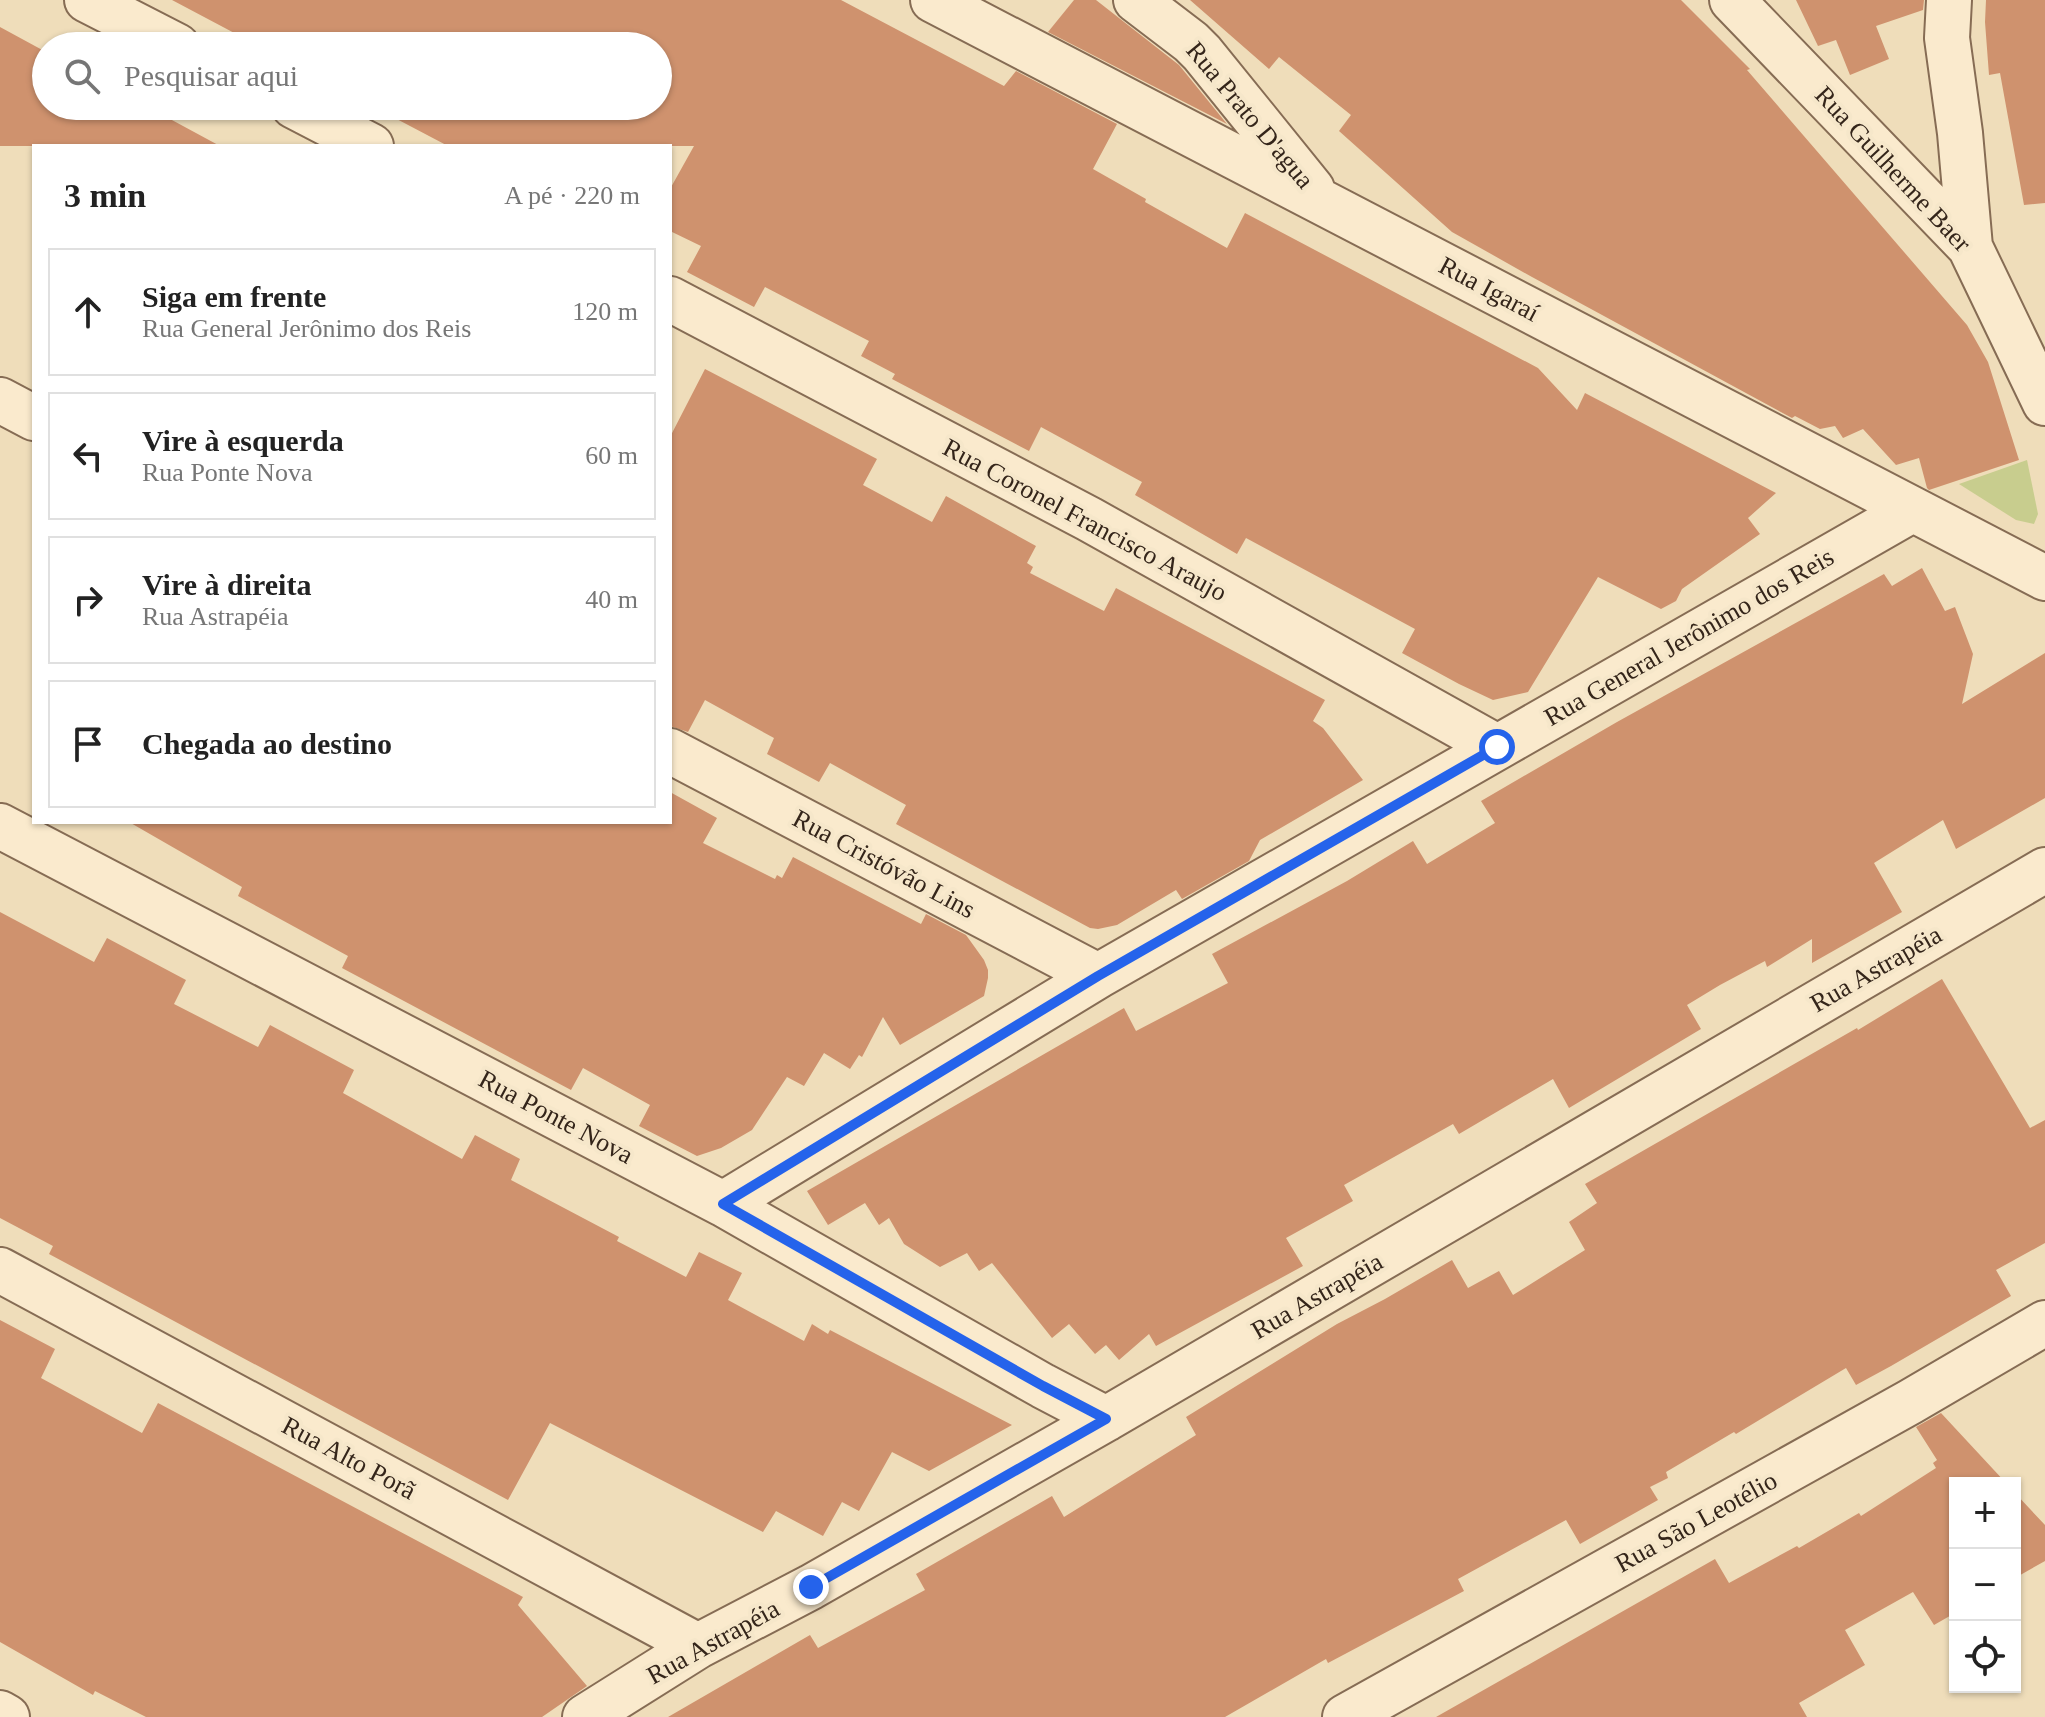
<!DOCTYPE html>
<html lang="pt">
<head>
<meta charset="utf-8">
<style>
  :root { --surface:#fff; --page:#f2f2f2; --text:#222; --muted:#767676; --line:#e0e0e0 }
  body { margin:0; font-family:Georgia,serif; background:var(--page); color:var(--text) }
  .controls { position:absolute; right:24px; bottom:24px; display:grid; overflow:hidden; border-radius:0px; box-shadow:0 2px 6px #0004 }
  .controls button { width:72px; height:72px; display:grid; place-items:center; padding:0; border:0; border-bottom:2px solid var(--line); background:var(--surface); color:var(--text); font:40px sans-serif }
  .stop { position:absolute; width:24px; height:24px; margin:-18px; border:6px solid #2563eb; border-radius:50%; background:#fff }
  .stop.end { background:#2563eb; border-color:#fff; box-shadow:0 2px 8px #0008 }
  .list { margin:0; padding:0; list-style:none }
  h2 { display:flex; justify-content:space-between; align-items:center; height:104px; margin:0; padding:0 32px; font-size:34px }
  h2 small { font-size:26px; font-weight:400; color:var(--muted) }
  .list li { display:grid; grid-template-columns:52px 1fr auto; gap:24px; align-items:center; box-sizing:border-box; height:128px; margin:0 16px 16px; padding:0 16px; border:2px solid var(--line); border-radius:0px }
  .list b { display:block; font-size:30px; white-space:nowrap }
  .list p { margin:0; font-size:26px; white-space:nowrap; color:var(--muted) }
  .list em { font-size:26px; font-style:normal; color:var(--muted) }
  .icon { flex:none; width:44px; height:44px; fill:none; stroke:currentColor; stroke-width:2; stroke-linecap:round; stroke-linejoin:round }
  .map { position:relative; flex:none; width:2045px; height:1717px; overflow:hidden }
  .search { position:absolute; background:var(--surface); box-shadow:0 2px 6px #0004; left:32px; top:32px; width:640px; height:88px; display:flex; align-items:center; gap:20px; box-sizing:border-box; padding:0 28px; border-radius:44px; color:var(--muted); font-size:30px }
  .panel { position:absolute; background:var(--surface); box-shadow:0 2px 6px #0004; left:32px; top:144px; width:640px; height:680px; border-radius:0px }
  .map>svg:first-child { display:block }
</style>
</head>
<body>
<div class="map">
<svg width="2045" height="1717" viewBox="0 0 2045 1717">
  <rect width="100%" height="100%" fill="#efddba"/>
  <path fill="#c8cd8e" d="M2027,460L2038,514L2034,524L2016,520L1959,484Z"/>
  <path fill="#cf926e" d="M172,0H841L1004,86L1016,71L1117,124L1093,169L1146,199L1145,202L1227,248L1245,213L1538,368L1577,410L1585,393L1776,493L1748,518L1760,534L1682,589L1676,601L1661,609L1598,577L1528,692L1493,700L1459,684L1402,653L1415,629L1246,538L1237,554L1135,495L1142,482L1041,427L1029,451L892,379L895,374L861,356L869,341L765,287L754,307L687,272L701,246L670,231V189L694,146H448L372,106H658V46H259Z
    M1074,0H1096L1179,65L1227,124L1048,32Z
    M1190,0H1681L1750,69L1747,70L1967,325L1988,362L2019,460L1929,490L1927,488L1919,458L1896,465L1863,429L1843,438L1835,426L1820,429L1795,416L1792,418L1532,277L1452,232L1339,131L1351,115L1279,57L1269,69Z
    M1796,0H1924L1923,10L1876,26L1889,59L1850,75L1836,40L1818,46Z
    M1986,0H2045V203L2024,205L2000,73L1989,75L1985,22Z
    M0,27L46,52V106H146L220,146H0Z
    M705,369L877,459L863,485L932,522L946,496L1036,546L1027,563L1033,567L1030,573L1104,611L1116,588L1325,700L1313,721L1323,728L1363,780L1260,840L1249,861L1182,899L1176,890L1117,925L1098,929L1090,928L896,824L906,805L830,763L819,782L767,754L774,738L705,700L688,732L670,726V437Z
    M1922,568L1945,611L1955,607L1973,654L1962,704L2045,653V798L1956,849L1943,820L1874,863L1902,912L1812,963V939L1767,967L1765,961L1720,985L1687,1005L1701,1029L1569,1108L1553,1079L1459,1134L1453,1124L1344,1185L1353,1201L1286,1238L1303,1266L1156,1346L1149,1334L1119,1360L1106,1345L1095,1354L1069,1324L1052,1338L992,1263L979,1271L967,1253L940,1267L904,1244L889,1218L879,1225L865,1203L828,1225L807,1191L1124,1008L1136,1031L1228,983L1212,954L1347,881L1413,841L1427,864L1495,823L1481,801L1617,722L1884,574L1892,586Z
    M670,792L717,818L703,843L775,879L777,875L782,878L793,857L921,924L926,914L966,935L984,960L988,970V978L984,996L900,1045L883,1017L862,1057L859,1055L850,1069L824,1053L804,1086L787,1077L752,1130L721,1148L697,1156L639,1126L650,1105L583,1068L571,1090L342,968L348,956L238,896L242,887L129,822H670Z
    M0,912L94,962L107,938L186,980L174,1004L258,1047L270,1025L354,1070L343,1093L462,1159L475,1135L520,1159L511,1180L619,1237L617,1241L686,1277L699,1252L742,1273L728,1300L804,1341L812,1324L828,1334L830,1330L1012,1425L929,1471L892,1452L859,1511L842,1502L823,1536L776,1511L763,1532L550,1423L508,1500L49,1254L53,1246L0,1218Z
    M1942,979L2030,1128L2045,1120V1243L1996,1270L2011,1296L1891,1366L1856,1385L1846,1368L1736,1434L1734,1432L1666,1472L1668,1478L1650,1487L1658,1500L1580,1544L1566,1520L1458,1579L1464,1591L1328,1663L1326,1659L1225,1717H668L810,1635L818,1648L925,1590L916,1574L1052,1496L1064,1517L1196,1435L1186,1417L1337,1324L1385,1299L1452,1260L1468,1288L1499,1271L1513,1295L1585,1250L1569,1222L1597,1203L1585,1184L1857,1028L1858,1030Z
    M0,1320L55,1349L41,1378L142,1433L158,1403L523,1597L518,1605L587,1686L542,1717H146L95,1691L93,1695L0,1642Z
    M1941,1413L2006,1483H1955V1613L1934,1625L1913,1592L1845,1630L1865,1665L1799,1703L1807,1717H1436L1715,1559L1729,1583L1797,1546L1799,1548L1859,1513L1861,1516L1936,1468L1933,1463L1937,1460L1916,1427Z
    M2015,1493L2045,1525V1561L2015,1578Z"/>
  <g fill="none" stroke-linecap="round" stroke-linejoin="round">
    <g stroke="#866c54" stroke-width="48">
      <path id="minor" d="M87,0L177,46
        M933,0L2045,578
        M1136,0L1191,42L1202,53L1312,189
        M1732,0L1970,247L2045,403
        M1949,0L1947,38L1960,133L1970,247
        M294,106L371,146
        M670,299L1089,519L1497,747
        M0,400L34,418
        M670,751L1098,976
        M0,826L723,1204L1043,1386L1106,1419
        M723,1204L1098,976L1912,510
        M0,1270L698,1646
        M0,1713L7,1717
        M585,1717L698,1646L811,1587L1106,1419L2045,870
        M1345,1717L1910,1402L2045,1323"/>
    </g>
    <use href="#minor" stroke="#faeacd" stroke-width="44"/>
  </g>
  <g fill="none" stroke-linecap="round" stroke-linejoin="round">
    <path stroke="#2563eb" stroke-width="10" d="M811,1587L1106,1419L1043,1386L723,1204L1098,976L1497,747"/>
  </g>
  <g text-anchor="middle" dominant-baseline="central" stroke-width="8" stroke-linejoin="round" paint-order="stroke">
    <g font-size="26" fill="#34251a" stroke="#f6e7ca">
      <text transform="translate(1250 115) rotate(50)">Rua Prato D'agua</text>
      <text transform="translate(1893 169) rotate(47)">Rua Guilherme Baer</text>
      <text transform="translate(1489 289) rotate(28)">Rua Igaraí</text>
      <text transform="translate(1085 520) rotate(28)">Rua Coronel Francisco Araujo</text>
      <text transform="translate(1689 637) rotate(-30)">Rua General Jerônimo dos Reis</text>
      <text transform="translate(884 864) rotate(28)">Rua Cristóvão Lins</text>
      <text transform="translate(1876 969) rotate(-30)">Rua Astrapéia</text>
      <text transform="translate(556 1117) rotate(28)">Rua Ponte Nova</text>
      <text transform="translate(1317 1296) rotate(-30)">Rua Astrapéia</text>
      <text transform="translate(349 1458) rotate(28)">Rua Alto Porã</text>
      <text transform="translate(1696 1522) rotate(-29)">Rua São Leotélio</text>
      <text transform="translate(713 1642) rotate(-29)">Rua Astrapéia</text>
    </g>
  </g>
</svg>
<div class="controls">
<button>+</button>
<button>−</button>
<button><svg class="icon" aria-label="locate" viewBox="0 0 24 24"><circle cx="12" cy="12" r="6"/><path d="M12 2v4M12 18v4M2 12h4M18 12h4"/></svg></button>
</div>
<div class="stop" style="left:1497px;top:747px"></div>
<div class="stop end" style="left:811px;top:1587px"></div>
<div class="search"><svg class="icon" aria-label="search" viewBox="0 0 24 24"><circle cx="10" cy="10" r="6"/><path d="M15 15l6 6"/></svg>Pesquisar aqui</div>
<section class="panel">
<h2>3 min<small>A pé · 220 m</small></h2>
<ul class="list">
<li><svg class="icon" aria-label="ahead" viewBox="0 0 24 24"><path d="M12 20V5M6 11l6-6 6 6"/></svg><div><b>Siga em frente</b><p>Rua General Jerônimo dos Reis</p></div><em>120 m</em></li>
<li><svg class="icon" aria-label="left" viewBox="0 0 24 24"><path d="M17 20v-9H6M10 6l-5 5 5 5"/></svg><div><b>Vire à esquerda</b><p>Rua Ponte Nova</p></div><em>60 m</em></li>
<li><svg class="icon" aria-label="right" viewBox="0 0 24 24"><path d="M7 20v-9h11M14 6l5 5-5 5"/></svg><div><b>Vire à direita</b><p>Rua Astrapéia</p></div><em>40 m</em></li>
<li><svg class="icon" aria-label="arrive" viewBox="0 0 24 24"><path d="M6 21V4h12l-3 4 3 4H6"/></svg><div><b>Chegada ao destino</b></div></li>
</ul>
</section>
</div>
</body>
</html>
